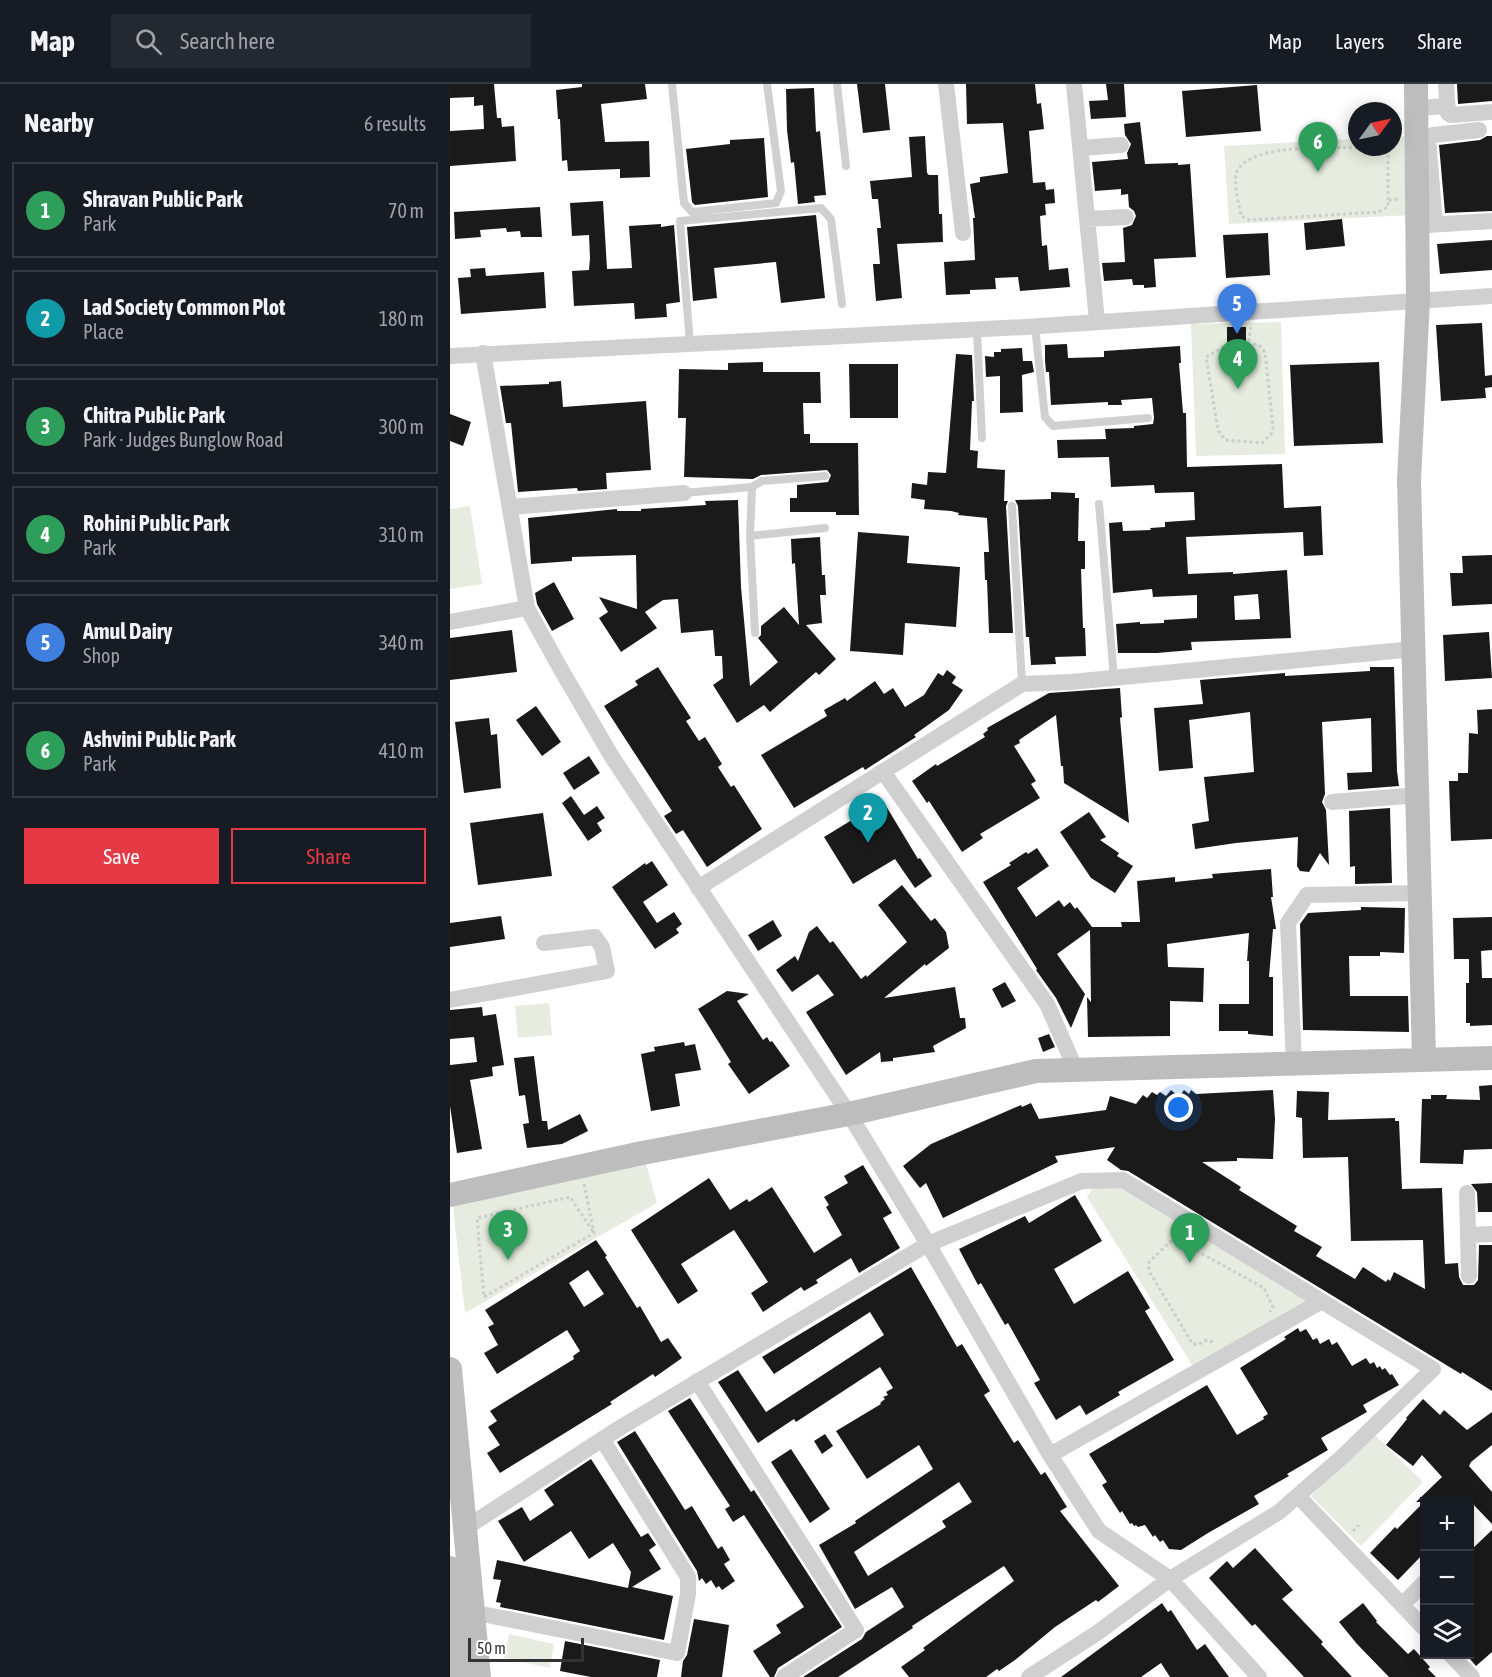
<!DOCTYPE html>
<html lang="en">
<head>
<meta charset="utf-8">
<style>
  :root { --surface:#171b24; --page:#242831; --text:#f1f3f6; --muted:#9ea1a6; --line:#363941; --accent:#e63946 }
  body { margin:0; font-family:"Asap Condensed",sans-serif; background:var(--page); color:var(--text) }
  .controls { position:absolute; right:18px; bottom:18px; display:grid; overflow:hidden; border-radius:0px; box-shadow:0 3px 15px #0003 }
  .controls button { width:54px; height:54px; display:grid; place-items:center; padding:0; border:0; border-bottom:2px solid var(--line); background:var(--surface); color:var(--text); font:30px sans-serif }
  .compass { position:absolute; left:898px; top:18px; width:54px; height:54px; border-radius:50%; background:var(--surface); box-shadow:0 3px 15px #0003; rotate:57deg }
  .scale { position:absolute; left:18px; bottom:15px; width:116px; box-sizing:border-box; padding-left:6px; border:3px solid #333; border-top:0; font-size:16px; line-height:21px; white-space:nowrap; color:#333; -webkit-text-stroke:4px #fff; paint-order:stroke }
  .you { position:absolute; left:729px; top:1024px; width:21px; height:21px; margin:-15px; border:4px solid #fff; border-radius:50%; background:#1a73e8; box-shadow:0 0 0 9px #1a73e833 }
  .badge { display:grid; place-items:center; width:39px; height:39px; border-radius:50%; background:var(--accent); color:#fff; font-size:20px; font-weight:700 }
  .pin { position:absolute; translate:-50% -50px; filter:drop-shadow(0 2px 3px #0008) }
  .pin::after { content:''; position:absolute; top:32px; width:21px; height:18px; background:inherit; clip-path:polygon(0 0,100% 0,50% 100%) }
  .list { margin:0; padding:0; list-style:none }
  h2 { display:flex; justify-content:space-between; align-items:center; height:78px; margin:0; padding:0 24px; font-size:26px }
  h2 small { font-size:20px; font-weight:400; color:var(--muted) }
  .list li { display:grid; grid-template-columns:39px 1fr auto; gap:18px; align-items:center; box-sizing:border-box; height:96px; margin:0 12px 12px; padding:0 12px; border:2px solid var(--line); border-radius:0px }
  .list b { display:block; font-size:22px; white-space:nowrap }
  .list p { margin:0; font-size:20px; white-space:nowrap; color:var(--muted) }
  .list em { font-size:20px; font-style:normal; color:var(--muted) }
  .actions { display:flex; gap:12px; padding:18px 24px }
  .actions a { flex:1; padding:14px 0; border:2px solid var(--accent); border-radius:0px; text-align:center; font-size:21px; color:var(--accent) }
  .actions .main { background:var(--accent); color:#fff }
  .icon { flex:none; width:33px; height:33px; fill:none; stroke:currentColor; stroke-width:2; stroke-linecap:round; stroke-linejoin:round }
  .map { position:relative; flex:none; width:1042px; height:1593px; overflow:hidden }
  header { display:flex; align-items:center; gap:36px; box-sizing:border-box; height:84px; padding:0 30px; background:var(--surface); border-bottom:2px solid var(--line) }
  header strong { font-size:28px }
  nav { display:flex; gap:33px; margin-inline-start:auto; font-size:21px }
  .search { width:420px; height:54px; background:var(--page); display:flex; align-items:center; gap:15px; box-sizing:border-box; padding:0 21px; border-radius:0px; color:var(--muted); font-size:22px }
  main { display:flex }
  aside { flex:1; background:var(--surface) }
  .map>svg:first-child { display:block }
</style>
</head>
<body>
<header>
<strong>Map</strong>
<div class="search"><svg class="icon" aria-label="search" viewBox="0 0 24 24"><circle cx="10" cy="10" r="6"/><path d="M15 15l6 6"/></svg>Search here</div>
<nav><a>Map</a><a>Layers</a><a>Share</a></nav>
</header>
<main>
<aside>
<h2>Nearby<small>6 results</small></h2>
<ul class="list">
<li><span class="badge" style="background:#2e9e5b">1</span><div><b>Shravan Public Park</b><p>Park</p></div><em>70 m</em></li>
<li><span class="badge" style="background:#0f9aa8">2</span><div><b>Lad Society Common Plot</b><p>Place</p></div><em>180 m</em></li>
<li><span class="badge" style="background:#2e9e5b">3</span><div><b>Chitra Public Park</b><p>Park · Judges Bunglow Road</p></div><em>300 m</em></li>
<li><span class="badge" style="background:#2e9e5b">4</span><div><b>Rohini Public Park</b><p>Park</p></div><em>310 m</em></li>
<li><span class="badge" style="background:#3f7fe0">5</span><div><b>Amul Dairy</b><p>Shop</p></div><em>340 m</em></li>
<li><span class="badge" style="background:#2e9e5b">6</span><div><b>Ashvini Public Park</b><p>Park</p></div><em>410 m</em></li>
</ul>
<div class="actions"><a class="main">Save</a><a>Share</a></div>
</aside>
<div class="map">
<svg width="1042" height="1593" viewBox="0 0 1042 1593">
  <rect width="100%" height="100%" fill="#fff"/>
  <path fill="#e6ecdf" d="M960,52L961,131L779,140L774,62L907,55V63H943V53Z
    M831,238L835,370L746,372L741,240Z
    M20,422L32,500L0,505V425Z
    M99,919L102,951L68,954L65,922Z
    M195,1076L207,1119L15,1229L3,1123Z
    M673,1102L862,1217L744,1284L637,1113L643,1103Z
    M923,1349L973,1398L911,1462L861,1412Z
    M59,1550L104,1560L100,1584L54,1574Z"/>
  <path fill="#1a1a1a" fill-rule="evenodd" d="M0,0H44L47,34H51L52,43L64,42L66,77L0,82V47L34,45L33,21L24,22V13L0,14Z
    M132,0H195L197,15L151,20L155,58L199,57L200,93L170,94V85L118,87L117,76L112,77L110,35H108L106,6L132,3Z
    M407,0H435L440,46L413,49Z
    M516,0H585L587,20L591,19L594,45L579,47L583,99L595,98L596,106L604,105L605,119L595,120L596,131L590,132L592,162L597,161L599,186L618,184L620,203L570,207L568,193L545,194L546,205L520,206V210L496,211L494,178L525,176L523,134H525L520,100L530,98V93L558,89L553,39L517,40Z
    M656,0H674L676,33L641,35L639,17L658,16Z
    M1007,0H1042V17L1008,20Z
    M807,1L811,47L736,53L732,7Z
    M364,4L366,48L370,47L376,111L364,112L365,118L348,120L344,78L341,79L337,46L336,5Z
    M690,38L695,80L728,79V81L740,80L746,173L704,175L706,203L694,204V201H683L682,195L654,197L652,179L675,178L673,144L682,141L686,132L684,127L679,123L678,110L671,111V105L645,107L642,78L678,75L677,69L681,60L675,51L674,40Z
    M475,52L477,89L479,91H488L489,130H492L493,158L447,160L452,214L426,217L423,180H430L427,144H431L428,115H422L420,97L462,93L459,53Z
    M1037,52H1042V127L995,129L989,61L1030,56Z
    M314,54L318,113L245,121L242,118L236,65L280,60V56Z
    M153,117L157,185L182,184L179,142L211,140V143L224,141L230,218L216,220L217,233L185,235L184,219L124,222L122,187L139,186L140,174L139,151L122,152L120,119Z
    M90,123L92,153H71L70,147L57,148L56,144L30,146L31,153L5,155L4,128Z
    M366,131L375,214L331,219L326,178L264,184L267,214L243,217L237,143Z
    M892,135L895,162L856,166L854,139Z
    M818,149L820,191L776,194L773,151Z
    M1042,156V186L990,190L987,160Z
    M35,184L36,192L94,188L96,224L11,230L8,194L21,193L20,185Z
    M1032,239L1035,292L1042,291V303L1035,304L1036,314L991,317L986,241Z
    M777,243H796V257L777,258Z
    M617,260L618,274L654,273V267L730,262L731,279H729L733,329H736L737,383L832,380L834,424L871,422L873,471L854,472L853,448L736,453L738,490L783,488V490L837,486L841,554L741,558L742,566L707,569H668L666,540L690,538V540L714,539V536L747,534V511L703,513L702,505L663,509L659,439L672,438L673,447L701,446L700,444L715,443V438L745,436L744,408L705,409L704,401L661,403L659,373L608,374L607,356L656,355L655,345L684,344V342L703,340L704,334L702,314L671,316L672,321H658V318L601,321L599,288H596L595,276V261ZM808,510L810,535L785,536L784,512Z
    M572,264L573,277H582L584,288L572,291L573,328L550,329V292L536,293L535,272L544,273V268H551V265Z
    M506,270L522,271L524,317H522L520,366L528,367L527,384L555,386L554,417H558L556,422L563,549H539L537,496H535L534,468H539L537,434L508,431L509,429L501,427L474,425L475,416L461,414L462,399L477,401L478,388L496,389Z
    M313,278V288H370L371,319H353L354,350H360V359H408L409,431H386V428H340V414H347V401L378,398L381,391L377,386L311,391L303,395L234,393L236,334H228L229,285L278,286V279Z
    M929,278L933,359L844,362L840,281Z
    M399,280H448V334H400Z
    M111,297L113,323L196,317L201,386L156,389L157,405L128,407L127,404L68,408L61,339H56L50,302L99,300V298Z
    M0,330L21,338L13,362L0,357Z
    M601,408L625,409V414H629L628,457H635V485H631L633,544H635L636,572L605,573L606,580L581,581L579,553H576L568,422L565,416L601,415Z
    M288,416L291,503L300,602L328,578L308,554L311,551V542L334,523L349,541L345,479L342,480L341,455L370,453L372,491H375L376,511H370L372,539L356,541L386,575L369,591L366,588L320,628L314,621L287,639L263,601L273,594L272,572H265L263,546L231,549L228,515L213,516L195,528L207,544L171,568L149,534L158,528L149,513L187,525L186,471L122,473V477L81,480L78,434L167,425V427H191V425L256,421L255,417Z
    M408,448L459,452L457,479L510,483L506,543L455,539L453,571L400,567Z
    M1042,471V520L1002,522L1000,489H1013L1012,472Z
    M104,498L124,535L102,547L87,520L85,509Z
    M62,546L67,588L0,596V554Z
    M1039,548L1042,594L995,597L993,551Z
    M208,583L241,634L236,637L249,657L255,653L272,680L268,683L281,703L284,701L312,745L257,783L233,746L226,750L214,732L222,727L154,622L188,601L185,597Z
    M920,583H944L947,687L949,702L898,706L897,689L922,688L921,634L872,638L875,710L872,718L876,726L879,781L870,769L859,788L850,787L847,782L848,753L786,759L745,765L742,740L759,737L754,693L804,688L800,628L739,636L743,684L709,687L704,624L753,620L750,596L835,589V592L920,587Z
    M497,586L506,593L502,599L513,606L499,626L464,651L466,653L415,686L413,683L344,724L311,671L377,632L374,626L395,614L397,617L425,597L434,610L443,604L455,623L474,611L488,589L493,592Z
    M670,604L672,633L670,634L679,739L614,699L613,682H611L606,631L569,656L570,659L564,662L586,697L581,700L590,714L530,750L533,754L512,768L479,717L477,719L462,697L486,680L487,682L535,653L533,650L538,646L537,644L599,609Z
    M86,622L111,658L92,672L66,636Z
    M1042,625V755L1001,757L999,697H1008V689H1018L1019,649L1028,650L1027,626Z
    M39,634L41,651L47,650L51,704L14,709L5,638Z
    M139,672L150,689L124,706L113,689Z
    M121,712L134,731L147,722L155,734L147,739L152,747L138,757L112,719Z
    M433,717L468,775L470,774L482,792L465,804L445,775L403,800L374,753Z
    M940,724L942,799L905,800V782L900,783L899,727Z
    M639,728L656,753L650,756L669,769L667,772L683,782L665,809L641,794L610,748Z
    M93,729L102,792L28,801L20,739Z
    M587,764L599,782L567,804L586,833L609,816L614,823L620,818L625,825L627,823L642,843H672L671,838H690L687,797L725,793V798L763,794L762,790L821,785L823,813H821L826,845H823L819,893H823V952L798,950V947H769V920H799V877H797L799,849L717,860L718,883L754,884L753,918L720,917V952L638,953L637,913L641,918L640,846L607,870L635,910L621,944L606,914L586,886L587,885L533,798L561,781L559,779L576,768L578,770Z
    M202,777L218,801L193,818L207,839L224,828L232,840L226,845L229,849L205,865L162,803L195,779L196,781Z
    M452,801L481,837L485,834L496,848L499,864L476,882L475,880L434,914L505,903L510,934H515L516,944L483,962L485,968L443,974V977L431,978L430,968L396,991L356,928L384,911L368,890L342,908L326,886L345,872L348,877L359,848L367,842L380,859L383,857L411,895L416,891L417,893L457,858L428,821Z
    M911,823L955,824L954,869L930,868V872H899L900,912H958L959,948L853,946L850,840L858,829L911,826Z
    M51,832L55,855L0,863V839Z
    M1042,833V866L1031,867L1032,894H1042V941L1020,942V939H1016V899H1019V875H1004L1003,834Z
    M323,836L332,852L308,867L298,851Z
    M555,898L566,917L552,924L542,905Z
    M277,907L299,910L287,917L313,956L317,953L320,958L322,957L340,982L299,1010L278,980L281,978L248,925Z
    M32,923L33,932L46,930L54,981L42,983L43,992L20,996L32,1065L7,1069L0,1022V981L27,978L24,953L0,955V926Z
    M599,950L605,963L593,968L588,954Z
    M234,958L235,962L245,960L251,986L225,990L230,1022L201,1027L191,970L205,967L204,963Z
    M84,972L92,1037H97L98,1046L130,1030L138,1047L112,1060L77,1064L73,1040L79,1039L75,1011L69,1012L64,974Z
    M1042,1001V1065L1014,1066L1013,1080L970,1079L972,1015H981V1011H997L996,1015L1030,1016L1029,1002Z
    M721,1006L729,1013L734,1006L739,1010L741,1006L746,1010L823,1006L825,1035L823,1075L787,1074V1077L752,1078L791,1103L789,1106L847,1142L844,1147L872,1163L866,1172L905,1195L913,1183L936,1198L938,1195L940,1197L944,1188L975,1205L973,1156L901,1157L898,1073L853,1074L852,1034L846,1033L847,1007L879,1008L878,1036L945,1034V1037H949L952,1105L992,1104L995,1180L1008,1179L1009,1193L1013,1201H1024L1028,1196L1029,1161H1042V1307L1012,1288L1011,1290L678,1087L671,1086L657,1076L665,1063L605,1072L608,1078L493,1134L476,1099L470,1104L453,1082L481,1060L571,1021L572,1023L581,1019L589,1035L656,1026L660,1012L686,1020L693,1011L697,1014L702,1008L707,1011L710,1008L716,1012Z
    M413,1081L442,1129L433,1134L450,1164L409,1189L401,1174L366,1196L368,1199L354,1207L351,1203L313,1228L301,1209L318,1198L284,1146L231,1180L248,1207L228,1220L181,1146L259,1094L280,1126L297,1115L299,1118L322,1103L364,1169L392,1151L376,1123L379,1121L374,1113L398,1099L394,1092Z
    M1042,1099V1128H1028L1027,1108L1021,1100Z
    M625,1111L652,1157L604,1185L624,1220L678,1187L700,1224L695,1227L724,1276L668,1308L670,1311L636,1331L630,1321L606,1336L584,1299L590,1296L558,1239L555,1241L531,1199L528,1201L509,1165L575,1132L579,1139Z
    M146,1156L157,1172L155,1173L187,1224L190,1222L211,1258L218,1254L232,1274L205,1293L203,1290L160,1318L162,1320L50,1389L37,1369L50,1361L38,1343L47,1337L40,1327L124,1275L123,1272L130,1267L117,1246L47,1290L34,1269L48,1261L38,1243L44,1240L35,1226ZM138,1186L154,1210L134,1223L119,1199Z
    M461,1183L507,1263L512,1260L540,1307L534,1311L564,1359L568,1356L591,1391L595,1388L617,1423L610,1427L669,1502L648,1518L646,1516L605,1543L565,1576L549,1587L547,1585L536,1593H459L451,1583L475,1566L473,1564L564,1497L554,1482L462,1542L463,1544L388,1593H353L412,1555L416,1548L454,1523L442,1503L405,1525L369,1461L406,1439L405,1437L483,1385L469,1361L417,1395L386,1347L431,1320L430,1319L435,1315L433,1313L438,1311L436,1308L443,1304L430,1283L346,1338L344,1335L308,1359L268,1298L288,1286L316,1328L434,1251L420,1228L324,1290L312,1273ZM509,1398L522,1418L492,1437L496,1443L418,1492L404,1468Z
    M848,1244L850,1248L856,1245L863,1256L867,1254L870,1260L879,1255L882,1261L887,1258L902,1282L916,1274L920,1280L924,1278L927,1284L930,1282L932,1286L935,1284L940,1291L942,1290L949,1301L913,1321L917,1328L871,1354L878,1366L837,1390L839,1392L804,1412L809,1420L758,1449L731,1466L719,1465L713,1456L710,1458L705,1451L703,1453L695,1441L688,1443L686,1441L684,1442L682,1439L680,1440L672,1427L670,1429L652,1401L657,1398L639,1370L757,1301L787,1351L814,1335L813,1333L818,1330L790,1284L836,1255L834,1253Z
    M240,1314L301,1408L304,1406L392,1543L328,1584L324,1593H320L303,1567L331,1549L326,1541L354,1523L294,1431L283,1438L275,1425L280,1422L218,1327Z
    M973,1315L990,1331L994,1326L1017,1346L1042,1328V1361L1021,1378L1019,1382L1042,1408V1440L1021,1418H975V1468L948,1496L920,1469L945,1443L947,1445L974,1418H966L992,1393L972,1371L963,1382L936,1361L957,1335L956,1334Z
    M185,1347L235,1426L242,1422L268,1465L272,1462L280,1476L274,1480L285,1497L272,1506L269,1502L266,1504L261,1496L256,1500L252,1494L249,1497L247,1487L167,1358Z
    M375,1350L383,1362L372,1370L364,1357Z
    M341,1365L380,1425L360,1439L321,1378Z
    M141,1375L191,1453L198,1449L206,1461L199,1466L211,1485L182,1503L223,1512L214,1556L50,1523L51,1519L46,1518L51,1496L43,1495L47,1476L178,1504L181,1488L163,1459L139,1475L121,1447L74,1478L48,1437L72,1423L80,1437L104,1421L94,1406Z
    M1042,1446V1568L1026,1582L1020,1575V1467Z
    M805,1464L843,1506L832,1515L873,1558L871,1560L902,1593H854L805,1540L802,1542L759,1494L777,1477L783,1484Z
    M712,1519L718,1528L721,1526L747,1566L755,1560L779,1593H720L711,1579L691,1593H611Z
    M913,1519L927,1537L926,1538L958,1570L964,1565L980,1583L978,1585L986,1593H939L907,1560L889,1538Z
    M244,1535L279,1541L272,1593H231L233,1577L237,1571Z
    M115,1557L210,1576L207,1593H141L110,1587Z"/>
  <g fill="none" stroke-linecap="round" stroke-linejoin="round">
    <path stroke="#cdcdcd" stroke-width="3" stroke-dasharray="3 3" stroke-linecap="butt" d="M938,116V69L930,65C902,64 795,56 786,90C784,99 789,122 791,132L799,136L928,128L938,123V116L949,115
      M798,261H777L756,273L768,346L775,356L812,359L821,350L823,344L815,268L808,260L798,261L801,241
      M134,1100L144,1149L34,1213L27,1134L120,1113L144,1149
      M732,1150L727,1156L814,1204L823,1223L820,1228
      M727,1156L723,1155L699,1178V1187L742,1259L747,1261L757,1256L765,1259
      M903,1447L909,1441"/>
    <path stroke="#d0d0d0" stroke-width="8" d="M222,0L234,119L242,128L326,119L331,107L317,0
      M387,0L396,82
      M585,243L595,333L603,342L698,334
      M527,246L532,354
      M240,260L230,137L371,124L381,135L392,220
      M302,403L312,397L375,392
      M234,409L302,403L300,452L305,549
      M649,420L664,594
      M562,422L572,600
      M300,452L375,444"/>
    <path stroke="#d0d0d0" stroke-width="16" d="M496,0L513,149
      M624,0L647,237
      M996,0L998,29L1001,31L1042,28
      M966,24L997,22
      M630,64L671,61
      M637,135L676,133
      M985,140L978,55L983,51L1029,46
      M977,141L1042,137
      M33,269L77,524L109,582L162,673L399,1030L478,1160L600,1371L649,1447L720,1495L809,1593
      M0,272L575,243L1042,212
      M60,423L234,409
      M0,538L77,524
      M434,689L597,920L626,986
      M882,718L968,711
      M248,804L572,600L621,598L964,565
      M0,916L157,887L152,863L145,853L94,859
      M844,979L838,839L857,811L970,809
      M1017,1109L1019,1192
      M1018,1151L1042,1150
      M247,1297L406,1546L334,1593
      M600,1371L872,1217
      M848,1412L974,1544
      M14,1445L168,1345L478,1160L632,1097L673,1096L983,1285L892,1373L829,1428L720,1495L647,1549L579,1593
      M952,1521L974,1499
      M22,1528L227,1569L238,1510V1493L152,1355
      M1000,1570L1022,1593"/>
    <path stroke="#bdbdbd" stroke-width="24" d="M966,0L968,216L959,396L974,975
      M0,1111L192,1069L399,1030L586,987L1042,974
      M0,1285L29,1593
      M0,1484L11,1593"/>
  </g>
</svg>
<div class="controls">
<button>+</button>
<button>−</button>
<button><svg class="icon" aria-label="layers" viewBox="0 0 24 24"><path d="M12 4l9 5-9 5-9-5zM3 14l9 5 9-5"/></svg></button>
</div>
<svg class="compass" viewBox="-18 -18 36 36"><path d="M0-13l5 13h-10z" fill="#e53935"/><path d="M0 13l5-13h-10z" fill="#9ea1a6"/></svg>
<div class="scale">50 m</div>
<div class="you"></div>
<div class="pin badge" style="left:740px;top:1179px;background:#2e9e5b">1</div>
<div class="pin badge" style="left:418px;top:759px;background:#0f9aa8">2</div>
<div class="pin badge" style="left:58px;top:1176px;background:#2e9e5b">3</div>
<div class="pin badge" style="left:788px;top:305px;background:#2e9e5b">4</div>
<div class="pin badge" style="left:787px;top:250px;background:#3f7fe0">5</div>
<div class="pin badge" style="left:868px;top:88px;background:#2e9e5b">6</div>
</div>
</main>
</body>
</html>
